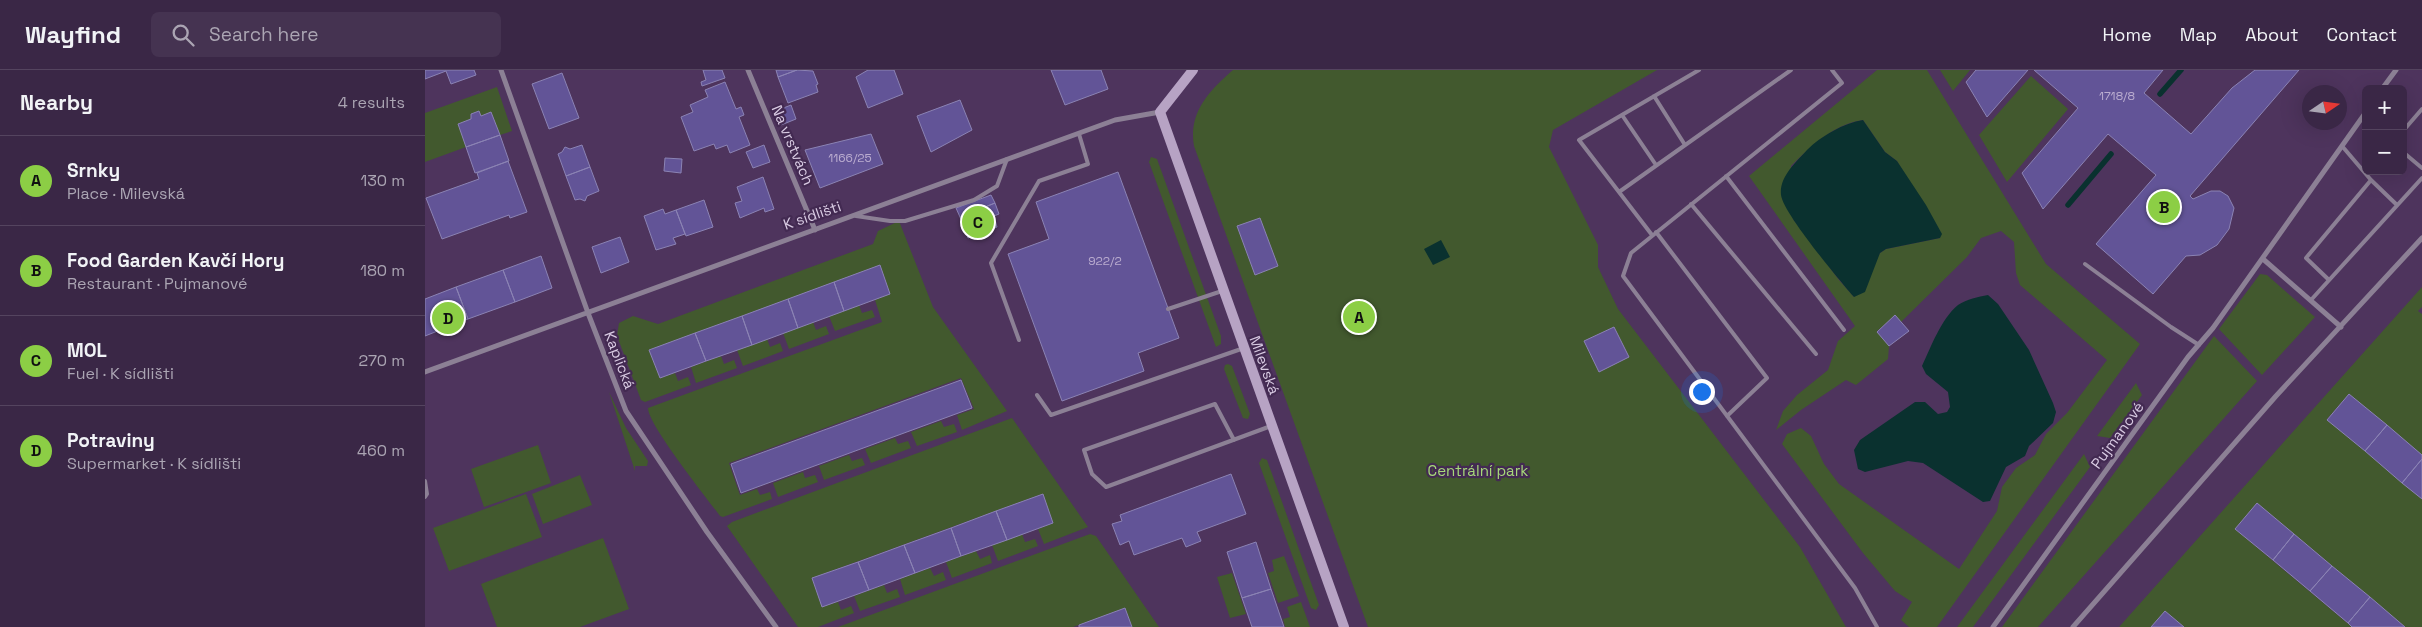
<!DOCTYPE html>
<html lang="en">
<head>
<meta charset="utf-8">
<style>
  :root { --surface:#3a2746; --page:#453351; --text:#f1f3f6; --muted:#aba5b3; --line:#54445f; --accent:#8cce45 }
  body { margin:0; font-family:"Space Grotesk",sans-serif; background:var(--page); color:var(--text) }
  .controls { position:absolute; right:15px; top:15px; display:grid; overflow:hidden; border-radius:8px; box-shadow:0 5px 20px #0002 }
  .controls button { width:45px; height:45px; display:grid; place-items:center; padding:0; border:0; border-bottom:1px solid var(--line); background:var(--surface); color:var(--text); font:25px sans-serif }
  .compass { position:absolute; left:1877px; top:15px; width:45px; height:45px; border-radius:50%; background:var(--surface); box-shadow:0 5px 20px #0002; rotate:77deg }
  .you { position:absolute; left:1276px; top:321px; width:18px; height:18px; margin:-12px; border:4px solid #fff; border-radius:50%; background:#1a73e8; box-shadow:0 0 0 8px #1a73e833 }
  .badge { display:grid; place-items:center; width:32px; height:32px; border-radius:50%; background:var(--accent); color:#111; font-size:16px; font-weight:700 }
  .pin { position:absolute; translate:-50% -50%; border:2px solid #fff; box-shadow:0 1px 5px #0006 }
  .list { margin:0; padding:0; list-style:none }
  h2 { display:flex; justify-content:space-between; align-items:center; height:65px; margin:0; padding:0 20px; font-size:21px }
  h2 small { font-size:16px; font-weight:400; color:var(--muted) }
  .list li { display:grid; grid-template-columns:32px 1fr auto; gap:15px; align-items:center; box-sizing:border-box; height:90px; padding:0 20px; border-top:1px solid var(--line) }
  .list b { display:block; font-size:19px; white-space:nowrap }
  .list p { margin:0; font-size:16px; white-space:nowrap; color:var(--muted) }
  .list em { font-size:16px; font-style:normal; color:var(--muted) }
  .icon { flex:none; width:28px; height:28px; fill:none; stroke:currentColor; stroke-width:2; stroke-linecap:round; stroke-linejoin:round }
  .map { position:relative; flex:none; width:1997px; height:557px; overflow:hidden }
  header { display:flex; align-items:center; gap:30px; box-sizing:border-box; height:70px; padding:0 25px; background:var(--surface); border-bottom:1px solid var(--line) }
  header strong { font-size:24px }
  nav { display:flex; gap:28px; margin-inline-start:auto; font-size:18px }
  .search { width:350px; height:45px; background:var(--page); display:flex; align-items:center; gap:12px; box-sizing:border-box; padding:0 18px; border-radius:8px; color:var(--muted); font-size:19px }
  main { display:flex }
  aside { flex:1; background:var(--surface) }
  .map>svg:first-child { display:block }
</style>
</head>
<body>
<header>
<strong>Wayfind</strong>
<div class="search"><svg class="icon" aria-label="search" viewBox="0 0 24 24"><circle cx="10" cy="10" r="6"/><path d="M15 15l6 6"/></svg>Search here</div>
<nav><a>Home</a><a>Map</a><a>About</a><a>Contact</a></nav>
</header>
<main>
<aside>
<h2>Nearby<small>4 results</small></h2>
<ul class="list">
<li><span class="badge">A</span><div><b>Srnky</b><p>Place · Milevská</p></div><em>130 m</em></li>
<li><span class="badge">B</span><div><b>Food Garden Kavčí Hory</b><p>Restaurant · Pujmanové</p></div><em>180 m</em></li>
<li><span class="badge">C</span><div><b>MOL</b><p>Fuel · K sídlišti</p></div><em>270 m</em></li>
<li><span class="badge">D</span><div><b>Potraviny</b><p>Supermarket · K sídlišti</p></div><em>460 m</em></li>
</ul>
</aside>
<div class="map">
<svg width="1997" height="557" viewBox="0 0 1997 557">
  <rect width="100%" height="100%" fill="#4e345d"/>
  <path fill="#42592e" fill-rule="evenodd" d="M808,0H1232L1128,60L1124,77L1173,175V197L1193,239L1375,477L1421,557H943L769,76C763,42 785,20 808,0ZM1189,257L1204,287L1174,302L1159,271Z
    M1452,0H1502L1621,194L1715,274L1512,557H1484L1476,550L1487,532L1470,521L1438,483L1357,374L1362,364L1376,358L1386,366L1399,394L1414,414L1534,499L1572,441L1577,417L1591,398L1610,385L1621,364L1642,343L1682,290L1595,215L1591,203L1589,172L1576,161L1556,168L1542,187L1476,252L1470,246L1452,261L1464,276L1463,289L1431,315L1421,310L1376,340L1351,360L1358,341L1372,325L1403,300L1413,271L1430,256L1324,106ZM1438,50L1460,82L1472,91L1515,168L1461,179L1455,183L1429,227L1414,210L1368,149L1366,96C1386,76 1409,54 1438,50Z
    M1515,0H1545L1528,21Z
    M1606,6L1643,39L1582,112L1554,65Z
    M72,17L87,61L75,65L66,42L56,46L54,41L46,44L41,77L0,92V43Z
    M726,87L732,89L796,266V274L791,277L724,92Z
    M474,151L508,237L582,341L537,360L532,345L549,339L536,308L304,393L315,425L332,419L335,425L345,422L347,429L298,447L295,446C282,428 223,355 223,338L457,252L450,230L465,223L455,195L225,280L235,308L250,303L253,311L263,307L266,315L220,332L216,330L192,266L194,253L208,246L233,254L448,174L453,161Z
    M1835,204L1842,205L1890,247L1837,305L1794,259Z
    M1997,217V237L1993,241L1997,244V385L1924,324L1902,349L1997,429V557H1980L1832,433L1810,459L1927,557H1759L1740,541L1726,557H1694Z
    M434,235L437,243L447,240L450,247L410,261L404,246Z
    M388,252L391,260L401,256L404,264L364,279L358,263Z
    M1789,266L1832,311L1613,557H1577Z
    M342,269L345,277L355,273L358,281L318,296L312,280Z
    M296,286L299,294L309,290L312,298L271,313L266,297Z
    M803,294L807,296L825,344L823,349L818,348L799,299L800,295Z
    M1711,313L1717,325L1685,368L1672,366Z
    M184,322L201,358L223,391L222,396H210V401Z
    M587,348L663,457L619,474L613,459L628,453L617,424L387,508L397,537L413,532L416,540L426,536L429,543L393,557H373L302,456L307,452Z
    M516,351L519,357L529,354L532,362L492,376L486,362Z
    M470,368L473,374L483,371L486,378L446,393L440,379Z
    M113,375L126,413L59,437L46,399Z
    M1659,384L1665,397L1548,557H1532Z
    M424,385L427,391L437,388L440,395L399,410L394,396Z
    M837,388L842,390L894,535L891,540L886,538L834,393Z
    M378,402L380,408L390,405L393,412L353,427L348,413Z
    M155,405L167,435L118,454L107,424Z
    M101,424L117,467L24,501L8,458Z
    M597,464L600,472L610,469L613,476L573,491L567,475Z
    M665,464L671,466L734,557H707L700,538L648,557H413Z
    M178,468L204,539L155,557H72L56,514Z
    M551,481L555,489L565,485L567,493L527,508L521,492Z
    M859,486L874,526L853,533L843,503L849,501L847,490Z
    M505,498L509,506L518,502L521,510L480,525L475,509Z
    M807,503L821,544L805,548L792,507Z
    M459,515L462,523L472,519L475,527L435,541L429,526Z
    M876,532L885,557H860L858,549L865,547L862,537Z"/>
  <path fill="#0a312f" d="M1438,50L1460,82L1472,91L1501,135L1517,164L1515,168L1461,179L1455,183L1440,222L1429,227C1415,211 1358,143 1356,125C1354,107 1371,92 1382,80C1396,66 1419,53 1438,50Z
    M1016,170L1025,187L1008,195L999,179Z
    M1563,225L1573,234L1604,280L1628,333L1631,342L1628,353L1604,376L1600,386L1581,397L1565,431L1558,432L1498,393L1483,391L1440,402L1433,399L1429,380L1435,370L1490,332H1500L1513,344L1522,342L1525,337L1523,322L1501,304L1497,296C1506,277 1516,249 1533,235C1542,229 1553,227 1563,225Z"/>
  <g fill="none" stroke-linecap="round" stroke-linejoin="round">
    <path stroke="#0a312f" stroke-width="5.5" d="M1735,24L1756,0
      M1643,135L1686,84"/>
  </g>
  <path fill="#625497" stroke="#8b83b4" d="M0,0H49L51,5L26,14L21,1L0,9Z
    M278,0H297L300,8L277,16L276,12L281,10Z
    M351,0H372L353,7Z
    M372,0L388,1L393,14L391,15L393,22L363,33L353,7Z
    M443,0H469L478,24L443,38L431,7Z
    M626,0H676L683,19L640,35Z
    M1551,0H1603L1562,47L1541,12Z
    M1609,0H1738L1719,23L1766,64L1807,18L1830,0H1874L1765,126L1768,129L1786,121H1795L1803,126L1809,138L1804,159L1792,175L1775,185L1761,186L1728,224L1671,174L1731,105L1683,64L1618,139L1597,103L1653,38Z
    M137,3L154,48L124,59L107,14Z
    M300,12L311,39L316,37L319,45L314,47L325,75L305,83L302,75L291,79L289,74L269,81L256,47L268,42L265,35L283,27L280,20Z
    M535,30L547,60L506,82L492,46Z
    M366,35L371,49L356,55L351,41Z
    M54,41L56,46L66,42L75,65L41,77L33,54L46,49V44Z
    M446,64L458,94L395,118L380,80Z
    M75,65L84,91L50,103L41,77Z
    M157,75L165,97L141,106L133,84L137,82L140,77L145,79Z
    M339,75L345,92L328,98L321,82Z
    M240,88L257,89L256,103L239,101Z
    M83,91L102,142L85,148L84,145L17,169L1,128L54,109L52,103Z
    M165,97L174,121L162,126L160,131L155,129L150,130L141,106Z
    M693,102L754,268L713,283L719,301L637,331L583,184L624,169L611,132Z
    M338,107L349,139L340,142L339,138L315,148L310,133L317,131L312,117Z
    M566,125L570,133L535,147L531,138Z
    M279,130L288,157L261,166L251,140Z
    M570,133L574,144L569,146L572,157L543,168L535,147Z
    M238,139L240,144L251,140L260,164L248,168L251,174L231,180L219,146Z
    M835,148L853,196L830,205L812,156Z
    M195,167L204,192L176,203L167,177Z
    M116,186L127,218L90,232L78,200Z
    M455,195L465,224L419,241L409,212Z
    M78,200L90,232L43,249L31,217Z
    M409,212L419,241L373,258L363,229Z
    M31,217L43,249L0,266V229Z
    M363,229L373,258L327,275L317,246Z
    M1470,245L1484,261L1464,276L1452,262Z
    M317,246L327,275L281,291L270,263Z
    M1189,257L1204,287L1174,302L1159,271Z
    M270,263L281,291L235,308L224,280Z
    M536,310L547,338L316,423L306,394Z
    M1924,324L1962,355L1940,381L1902,350Z
    M1962,355L1997,385V389L1977,413L1940,381Z
    M1997,389V429L1977,413Z
    M806,404L821,444L772,462L776,471L761,477L757,468L709,485L704,471L695,475L687,454L697,451L695,445Z
    M618,424L628,453L582,470L571,441Z
    M1832,433L1869,464L1848,490L1810,459Z
    M571,441L582,470L536,486L526,458Z
    M526,458L536,486L490,503L479,475Z
    M1869,464L1907,496L1885,521L1848,490Z
    M831,472L846,519L817,528L802,482Z
    M479,475L490,503L444,520L433,492Z
    M433,492L444,520L397,537L387,508Z
    M1907,496L1945,527L1923,553L1885,521Z
    M846,519L859,557H827L817,528Z
    M1945,527L1980,557H1927L1923,553Z
    M700,538L707,557H654V555Z
    M1740,541L1759,557H1726Z"/>
  <g fill="none" stroke-linecap="round" stroke-linejoin="round">
    <path stroke="#8c8095" stroke-width="4" d="M1407,0L1417,13L1206,183L1198,206L1430,518L1452,557
      M1229,26L1260,75
      M1197,45L1231,95
      M1978,61L1997,39
      M1917,76L1946,110L1972,135
      M1978,82L1997,98
      M1301,106L1419,260
      M1194,122L1366,0
      M1266,134L1391,284
      M431,146L465,151H480L549,130L572,116L582,89
      M1231,162L1342,308L1302,346
      M1227,165L1154,70L1274,0
      M1660,194L1746,257L1774,275
      M1904,210L1881,188L1946,110
      M1886,230L1997,108
      M743,239L797,221
      M594,270L566,193L614,111L663,94L654,64
      M612,325L626,345L819,278
      M809,370L790,334L659,380L667,404L681,417L846,356
      M0,411L2,424L0,427"/>
    <path stroke="#8c8095" stroke-width="5" d="M76,0L163,243L201,341L282,462L351,557
      M323,0L390,160
      M1957,19L1971,0
      M1838,189L1916,257
      M0,302L690,50L735,42
      M1568,557L1763,287L1788,258L1941,42
      M1648,557L1851,326L1997,168"/>
    <path stroke="#b7a3c4" stroke-width="10" d="M768,0L735,42L919,557"/>
  </g>
  <g text-anchor="middle" dominant-baseline="central" stroke-width="4.5" stroke-linejoin="round" paint-order="stroke">
    <g font-size="12" fill="#bbadd0">
      <text x="1692" y="26">1718/8</text>
      <text x="425" y="88">1166/25</text>
      <text x="680" y="191">922/2</text>
    </g>
    <g font-size="15" fill="#d9cbe3" stroke="#432a52">
      <text transform="translate(368 75) rotate(67)">Na vrstvách</text>
      <text transform="translate(387 145) rotate(-19)">K sídlišti</text>
      <text transform="translate(195 290) rotate(69)">Kaplická</text>
      <text transform="translate(840 295) rotate(70)">Milevská</text>
      <text transform="translate(1692 365) rotate(-54)">Pujmanové</text>
    </g>
    <g font-size="15" fill="#a6d979" stroke="#432a52">
      <text x="1053" y="400">Centrální park</text>
    </g>
  </g>
</svg>
<div class="controls">
<button>+</button>
<button>−</button>
</div>
<svg class="compass" viewBox="-18 -18 36 36"><path d="M0-13l5 13h-10z" fill="#e53935"/><path d="M0 13l5-13h-10z" fill="#aba5b3"/></svg>
<div class="you"></div>
<div class="pin badge" style="left:934px;top:247px">A</div>
<div class="pin badge" style="left:1739px;top:137px">B</div>
<div class="pin badge" style="left:553px;top:152px">C</div>
<div class="pin badge" style="left:23px;top:248px">D</div>
</div>
</main>
</body>
</html>
